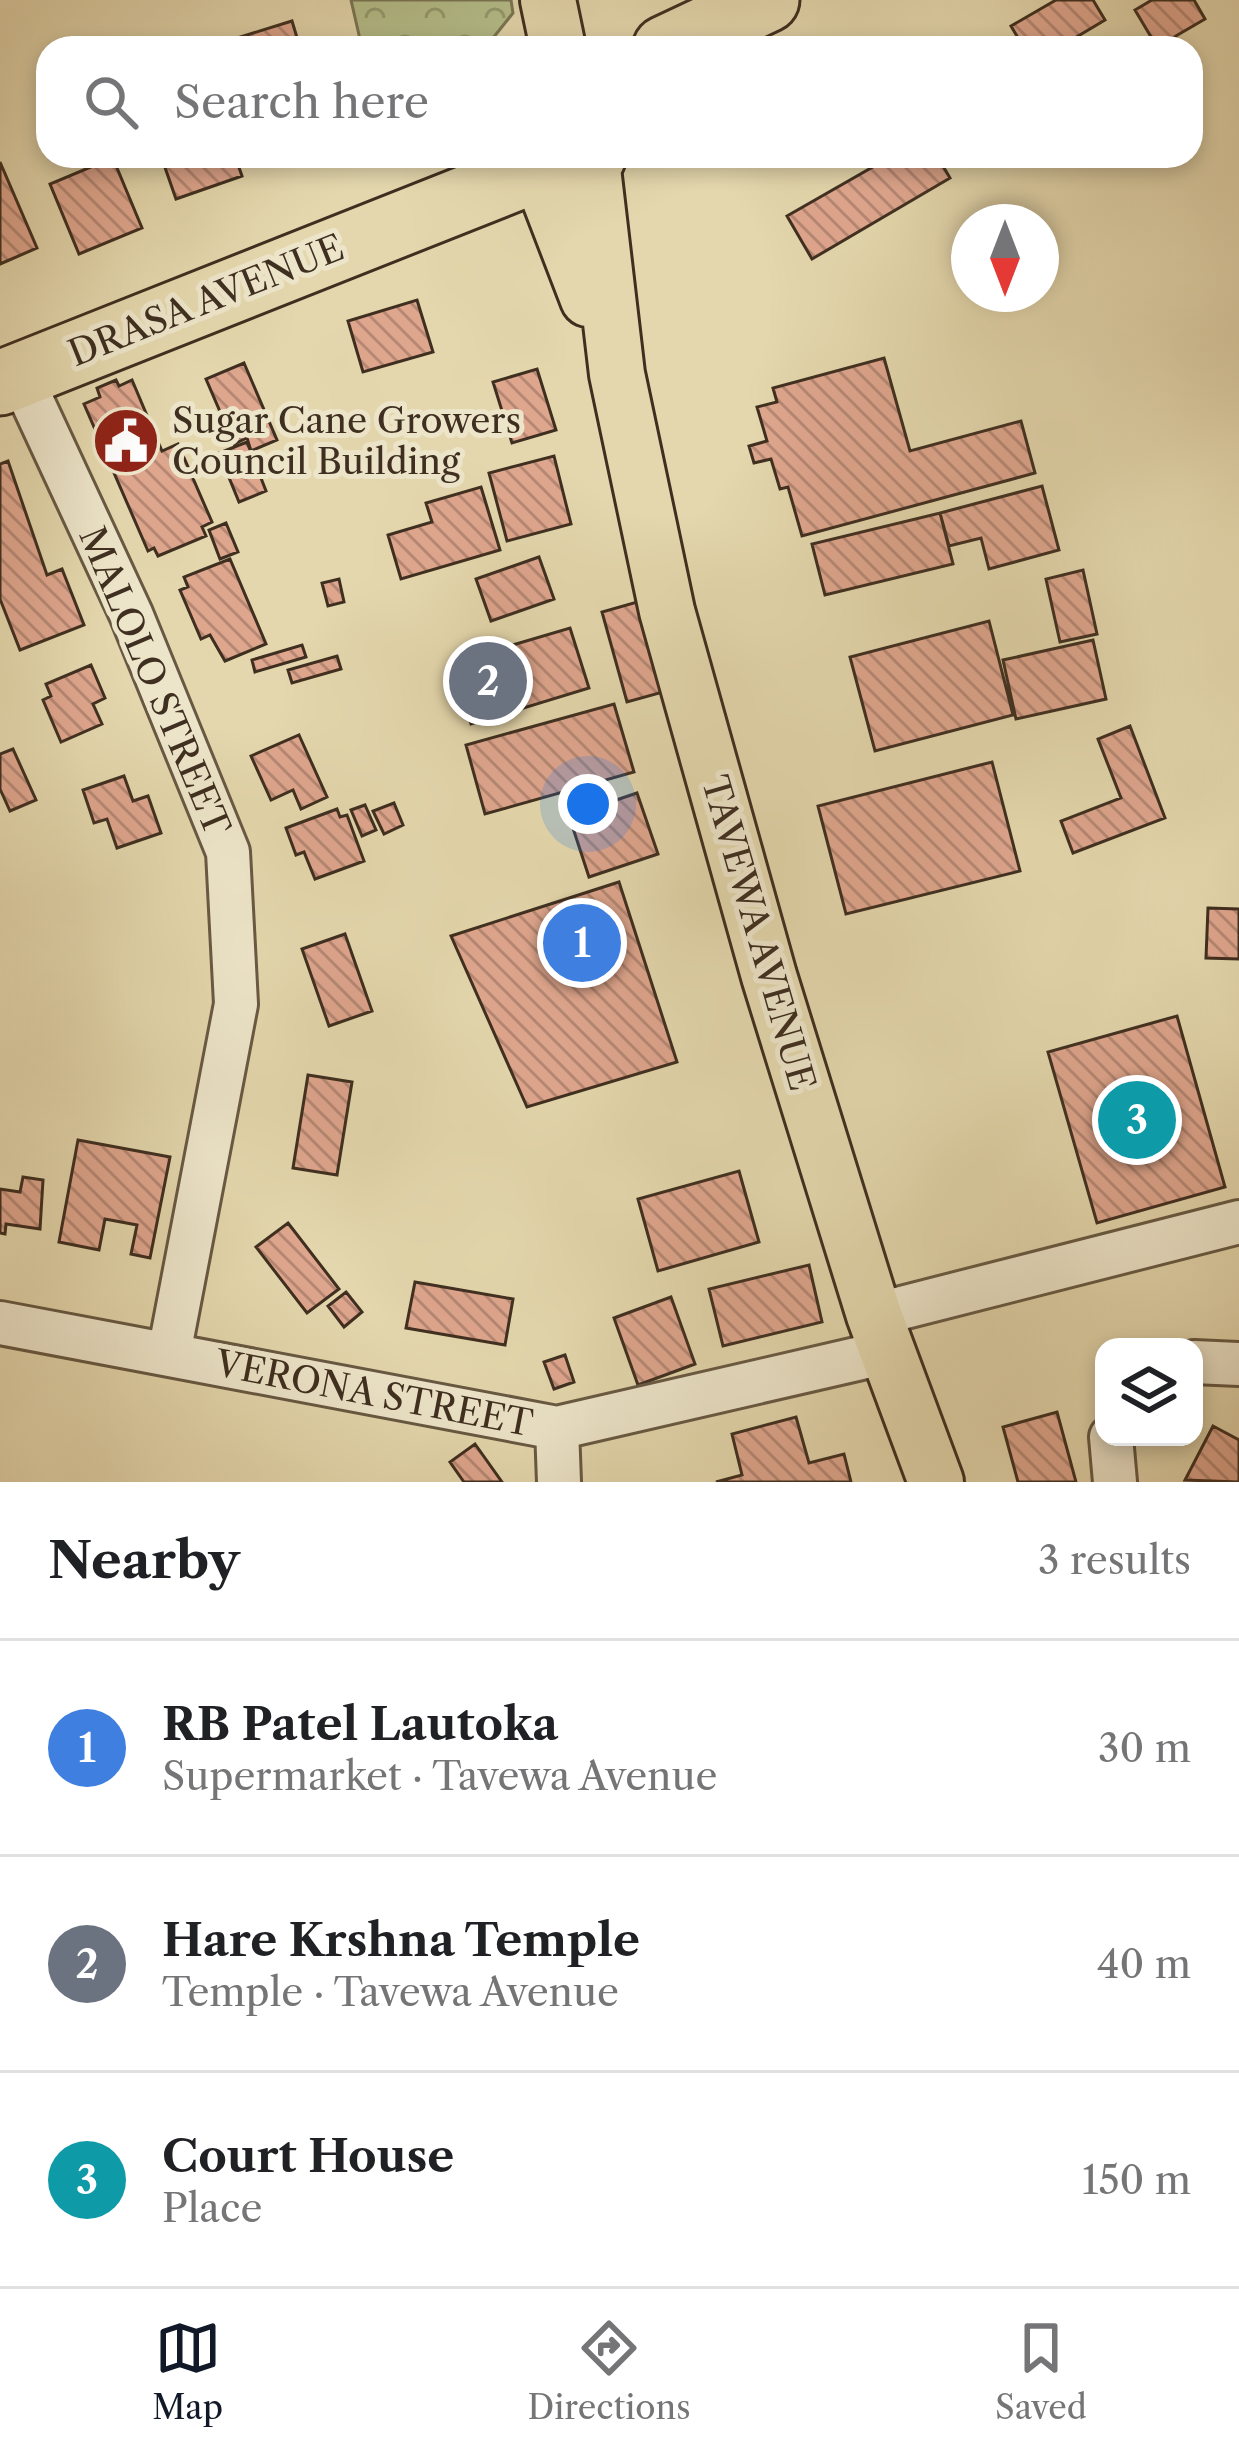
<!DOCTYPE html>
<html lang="en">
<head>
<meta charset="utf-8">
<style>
  :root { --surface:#fff; --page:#f6f6f6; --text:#202124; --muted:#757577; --line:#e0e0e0; --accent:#111827 }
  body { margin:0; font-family:"Libre Caslon Text",serif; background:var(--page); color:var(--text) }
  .controls { position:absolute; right:36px; bottom:36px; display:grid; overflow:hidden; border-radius:24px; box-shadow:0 6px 18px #0003 }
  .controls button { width:108px; height:108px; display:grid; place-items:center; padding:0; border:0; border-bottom:3px solid var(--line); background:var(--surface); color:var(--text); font:60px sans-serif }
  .compass { position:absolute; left:951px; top:204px; width:108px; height:108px; border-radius:50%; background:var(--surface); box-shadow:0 6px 18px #0003; rotate:180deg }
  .you { position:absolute; left:588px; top:804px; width:42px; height:42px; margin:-30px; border:9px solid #fff; border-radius:50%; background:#1a73e8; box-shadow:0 0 0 18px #1a73e833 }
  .badge { display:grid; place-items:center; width:78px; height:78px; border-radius:50%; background:var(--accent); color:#fff; font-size:39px; font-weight:700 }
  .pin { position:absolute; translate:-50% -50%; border:6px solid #fff; box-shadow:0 3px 12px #0006 }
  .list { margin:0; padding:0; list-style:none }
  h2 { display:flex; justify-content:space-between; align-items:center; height:156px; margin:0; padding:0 48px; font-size:51px }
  h2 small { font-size:39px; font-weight:400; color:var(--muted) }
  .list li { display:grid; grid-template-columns:78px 1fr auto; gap:36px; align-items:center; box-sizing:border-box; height:216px; padding:0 48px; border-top:3px solid var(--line) }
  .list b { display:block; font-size:45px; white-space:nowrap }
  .list p { margin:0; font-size:39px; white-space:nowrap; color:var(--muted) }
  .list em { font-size:39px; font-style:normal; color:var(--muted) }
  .icon { flex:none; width:66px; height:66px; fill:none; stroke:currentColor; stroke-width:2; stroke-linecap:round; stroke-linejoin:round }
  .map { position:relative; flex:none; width:1239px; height:1482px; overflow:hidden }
  .search { position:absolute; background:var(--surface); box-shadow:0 6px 18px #0003; left:36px; right:36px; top:36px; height:132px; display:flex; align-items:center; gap:30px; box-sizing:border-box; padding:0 42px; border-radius:36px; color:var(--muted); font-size:45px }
  .sheet { height:804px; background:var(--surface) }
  nav { display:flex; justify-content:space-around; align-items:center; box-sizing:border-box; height:168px; border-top:3px solid var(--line); background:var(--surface); font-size:33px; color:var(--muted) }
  nav a { display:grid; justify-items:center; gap:6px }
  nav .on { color:var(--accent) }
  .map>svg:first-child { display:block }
</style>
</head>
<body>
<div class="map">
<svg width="1239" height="1482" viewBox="0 0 1239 1482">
  <defs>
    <pattern id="park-crowns" width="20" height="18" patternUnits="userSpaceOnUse" patternTransform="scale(3)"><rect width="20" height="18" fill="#b4be8a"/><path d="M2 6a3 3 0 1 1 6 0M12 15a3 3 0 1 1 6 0" fill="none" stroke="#949b70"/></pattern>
    <pattern id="building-back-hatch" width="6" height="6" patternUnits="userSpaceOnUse" patternTransform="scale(3)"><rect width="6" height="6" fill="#dfa68e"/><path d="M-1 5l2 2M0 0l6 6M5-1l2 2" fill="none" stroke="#b68874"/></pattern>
  </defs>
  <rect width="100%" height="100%" fill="#e4d7ad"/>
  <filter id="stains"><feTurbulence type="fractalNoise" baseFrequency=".00167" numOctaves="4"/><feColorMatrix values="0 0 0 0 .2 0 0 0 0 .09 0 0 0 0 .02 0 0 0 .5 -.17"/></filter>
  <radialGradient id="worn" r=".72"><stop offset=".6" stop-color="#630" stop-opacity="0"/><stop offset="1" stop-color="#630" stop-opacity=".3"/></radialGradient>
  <path fill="url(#park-crowns)" stroke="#7a7655" stroke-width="3" d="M351,0H511L513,13L485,48H362Z"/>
  <path fill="url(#building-back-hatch)" stroke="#3f2f20" stroke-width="3" d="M1056,0H1093L1105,20L1058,48H1024L1011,26Z
    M1152,0H1194L1205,19L1157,47L1135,10Z
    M292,21L298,41L274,48H222L221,43Z
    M86,156H112L142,228L79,254L50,184L91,167Z
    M161,156H235L242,176L176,199Z
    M892,156H937L950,178L812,259L787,216Z
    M0,162L37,248L0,264Z
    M417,300L433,352L363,372L348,321Z
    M884,358L910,451L1021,421L1035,473L802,536L788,487L780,489L771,459L754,463L749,446L767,441L757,407L777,402L773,388Z
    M244,363L277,440L251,451L247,438L234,444L206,379Z
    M537,369L556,430L512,443L493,382Z
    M116,380L119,386L132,380L162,451L178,444L212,522L202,527L206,536L158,556L154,548L148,551L84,404L100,397L97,388Z
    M247,442L266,491L239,502L219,453Z
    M554,456L571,524L507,541L489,473Z
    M8,461L47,575L62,569L84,625L20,650L0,599V464Z
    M1042,486L1059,550L989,569L981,538L949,546L940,513Z
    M481,487L500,550L401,579L388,535L432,522L426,503Z
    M940,513L953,564L825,595L812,544Z
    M226,523L238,552L220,559L209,530Z
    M539,557L554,599L491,621L476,579Z
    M230,559L266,644L225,661L210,635L201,639L180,590L188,587L184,577Z
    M1083,570L1097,634L1060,642L1046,579Z
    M339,579L344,602L328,606L322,583Z
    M637,602L663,692L627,702L602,612Z
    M989,621L1013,715L875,751L850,657Z
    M570,628L589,688L471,724L452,663Z
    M1093,640L1106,699L1016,719L1003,660Z
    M302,645L306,657L255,672L252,660Z
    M337,656L341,669L292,683L288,670Z
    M91,665L105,698L93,704L102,724L61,742L43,700L51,696L46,684Z
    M614,704L634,772L485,814L466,745Z
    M1130,726L1165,818L1073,853L1061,821L1121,798L1098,739Z
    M299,735L327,797L301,809L293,790L271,800L251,756Z
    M13,749L36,800L10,811L0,789V754Z
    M992,762L1020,871L846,914L818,806Z
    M124,776L133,801L148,796L161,833L117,848L107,819L94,823L83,790Z
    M637,793L658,854L589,877L569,816Z
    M394,803L403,825L384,834L373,811Z
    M365,805L376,830L362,836L351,810Z
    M337,809L340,817L347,815L364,861L315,879L304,852L296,855L286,828Z
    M619,882L677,1062L527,1107L451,936Z
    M1208,908L1239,909V959L1206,958Z
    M345,934L372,1011L329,1026L302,949Z
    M1177,1016L1225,1187L1097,1223L1048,1052Z
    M308,1075L352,1082L337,1175L293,1168Z
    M78,1140L170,1157L150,1258L131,1254L137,1225L105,1219L99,1250L59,1242Z
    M739,1171L759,1242L658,1271L638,1199Z
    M23,1177L43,1180L40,1229L6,1224L5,1234L0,1233V1189L20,1192Z
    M288,1223L339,1289L307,1313L256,1247Z
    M809,1265L822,1322L723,1346L709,1289Z
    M415,1282L513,1299L505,1345L406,1328Z
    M346,1292L362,1312L344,1327L328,1306Z
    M671,1297L695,1364L638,1385L614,1318Z
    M565,1355L574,1382L554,1389L544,1362Z
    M1057,1412L1076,1482H1018L1003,1427Z
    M796,1417L809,1463L844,1454L851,1482H716L742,1475L732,1434Z
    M1213,1426L1239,1440V1482L1185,1480Z
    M475,1444L502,1482H464L450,1462Z"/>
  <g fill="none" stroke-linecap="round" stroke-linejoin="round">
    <g stroke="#685943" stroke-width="48">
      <path id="minor" d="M20,375L131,614L228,852L236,1004L169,1354
        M874,1315L1239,1222
        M0,1323L557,1428L887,1352
        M1194,1362L1239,1364
        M557,1428L559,1482
        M1111,1437L1115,1482"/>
    </g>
    <g stroke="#3f2f20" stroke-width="60">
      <path id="major" d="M548,0L558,48
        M592,160L617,374L667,611L769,976L874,1315L936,1482
        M540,174L588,299"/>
    </g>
    <g stroke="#3f2f20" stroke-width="69">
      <path id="highway" d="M665,48L767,0
        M518,156C539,183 573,182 594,156
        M0,383L534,171"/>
    </g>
    <use href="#minor" stroke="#ede5ca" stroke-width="42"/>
    <use href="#major" stroke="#e4d7ad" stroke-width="54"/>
    <use href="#highway" stroke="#e4d7ad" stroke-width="63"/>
  </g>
  <defs>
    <g id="civic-disc" transform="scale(3.45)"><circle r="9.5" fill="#8f2418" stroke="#ede5ca"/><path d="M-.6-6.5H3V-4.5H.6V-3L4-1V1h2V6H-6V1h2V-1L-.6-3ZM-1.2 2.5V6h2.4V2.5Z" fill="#fff"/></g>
  </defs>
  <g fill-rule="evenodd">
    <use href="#civic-disc" x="126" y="441"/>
  </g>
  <g text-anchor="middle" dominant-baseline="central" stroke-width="10" stroke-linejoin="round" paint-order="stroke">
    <g font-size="36" fill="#3f2f20" stroke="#ede5ca">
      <text transform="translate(206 300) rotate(-22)">DRASA AVENUE</text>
      <text transform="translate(155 681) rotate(67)">MALOLO STREET</text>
      <text transform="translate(759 933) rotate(74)">TAVEWA AVENUE</text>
      <text transform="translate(374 1393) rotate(11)">VERONA STREET</text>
    </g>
    <g font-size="36" fill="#3f2f20" stroke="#ede5ca" text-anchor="start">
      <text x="172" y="420">Sugar Cane Growers<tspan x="172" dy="41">Council Building</tspan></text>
    </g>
  </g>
  <rect width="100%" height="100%" filter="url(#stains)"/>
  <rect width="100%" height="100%" fill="url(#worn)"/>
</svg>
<div class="controls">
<button><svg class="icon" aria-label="layers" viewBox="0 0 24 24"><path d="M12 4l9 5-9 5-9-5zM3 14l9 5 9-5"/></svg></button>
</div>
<svg class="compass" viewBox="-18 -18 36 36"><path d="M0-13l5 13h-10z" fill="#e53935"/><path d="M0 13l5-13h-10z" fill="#757577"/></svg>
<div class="you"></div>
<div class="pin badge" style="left:582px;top:943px;background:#3f7fe0">1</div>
<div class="pin badge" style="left:488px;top:681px;background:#6b7280">2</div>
<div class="pin badge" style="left:1137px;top:1120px;background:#0f9aa8">3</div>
<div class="search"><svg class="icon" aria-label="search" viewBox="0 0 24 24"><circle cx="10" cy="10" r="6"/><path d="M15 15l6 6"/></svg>Search here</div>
</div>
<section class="sheet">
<h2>Nearby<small>3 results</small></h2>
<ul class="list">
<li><span class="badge" style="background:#3f7fe0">1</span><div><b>RB Patel Lautoka</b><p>Supermarket · Tavewa Avenue</p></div><em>30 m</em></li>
<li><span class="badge" style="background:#6b7280">2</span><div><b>Hare Krshna Temple</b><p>Temple · Tavewa Avenue</p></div><em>40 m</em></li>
<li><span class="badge" style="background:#0f9aa8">3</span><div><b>Court House</b><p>Place</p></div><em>150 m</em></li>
</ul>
</section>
<nav>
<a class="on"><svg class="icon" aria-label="map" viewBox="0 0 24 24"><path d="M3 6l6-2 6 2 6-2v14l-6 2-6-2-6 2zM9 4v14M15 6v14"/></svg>Map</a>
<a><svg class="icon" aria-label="directions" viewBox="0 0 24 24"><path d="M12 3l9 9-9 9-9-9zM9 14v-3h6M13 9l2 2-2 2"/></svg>Directions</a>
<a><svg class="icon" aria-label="saved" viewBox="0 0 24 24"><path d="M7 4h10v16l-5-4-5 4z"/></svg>Saved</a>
</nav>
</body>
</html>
